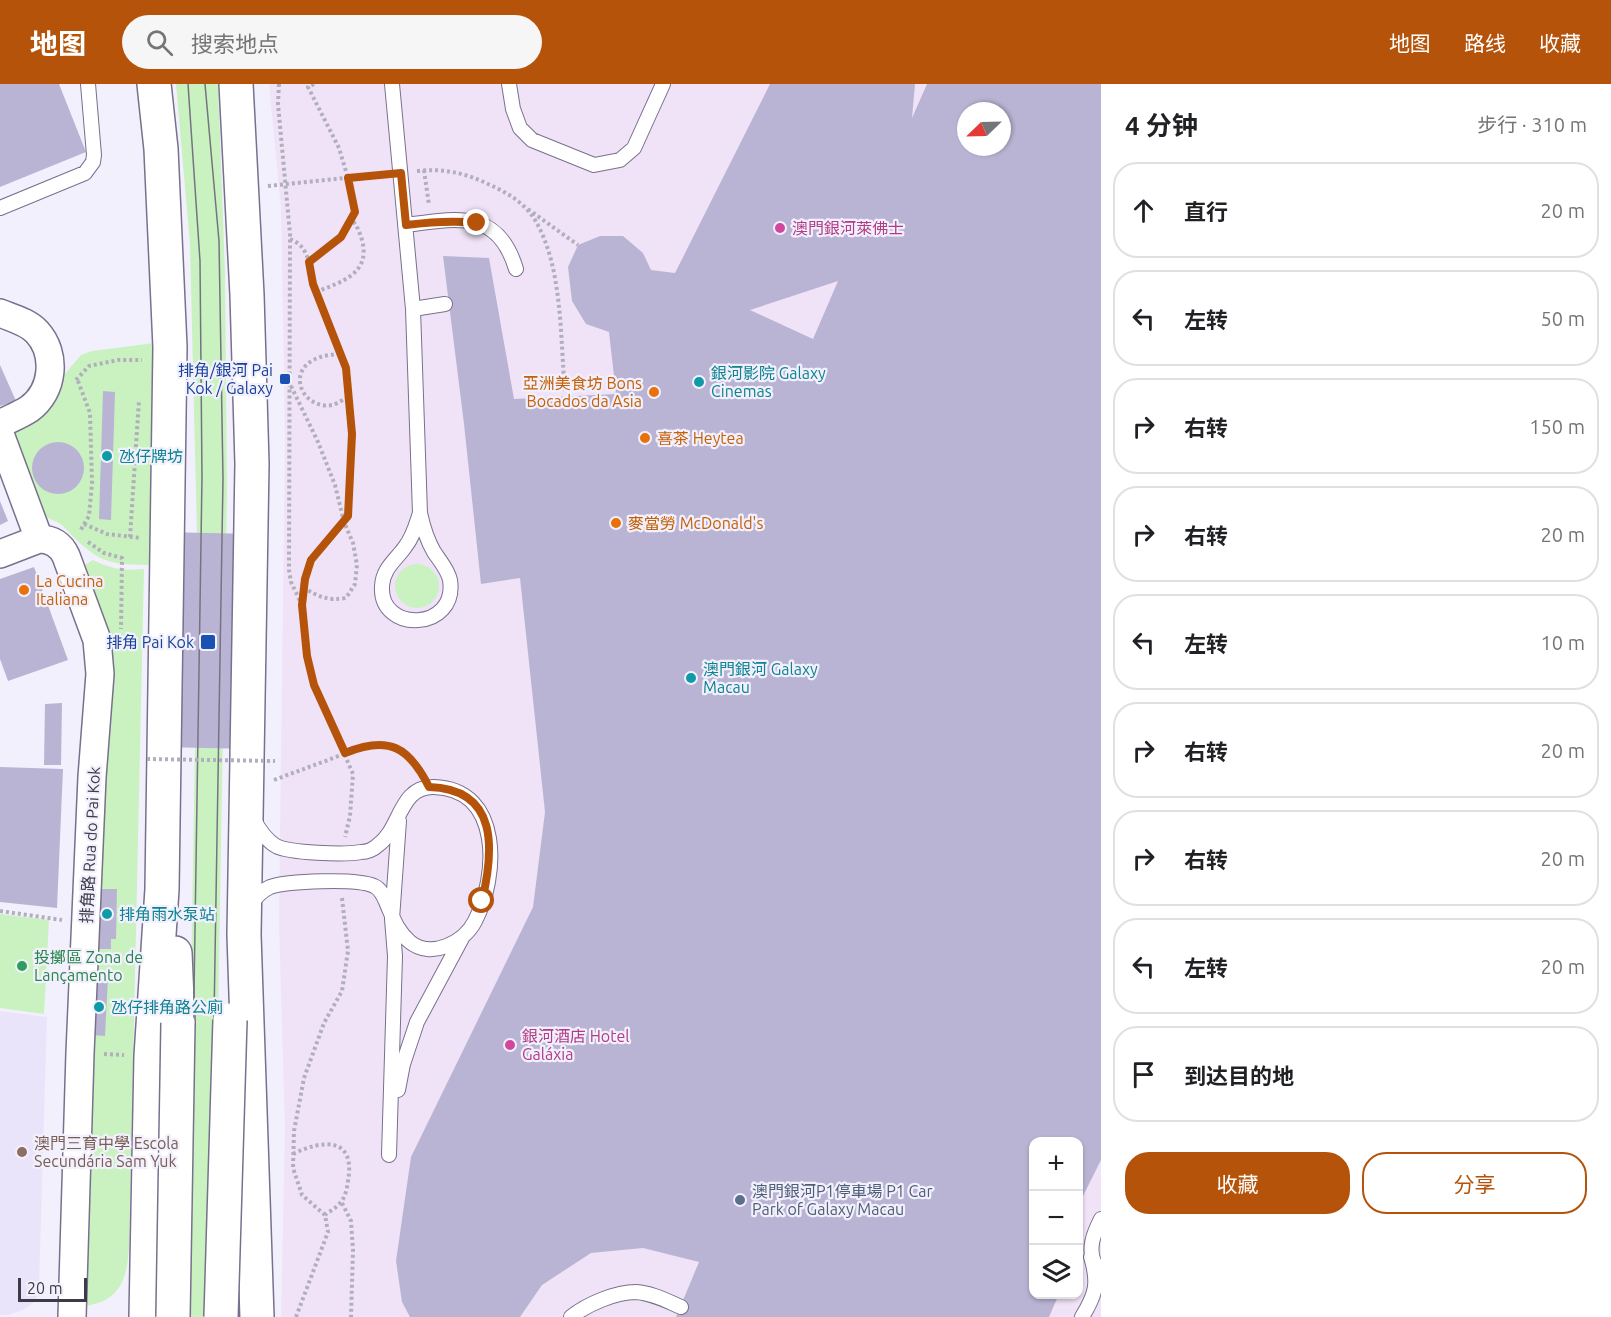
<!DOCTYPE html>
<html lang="zh">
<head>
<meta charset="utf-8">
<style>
  :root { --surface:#fff; --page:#f6f6f6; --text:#202124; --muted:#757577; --line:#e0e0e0; --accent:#b45309 }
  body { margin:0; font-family:Ubuntu,"Noto Sans SC",sans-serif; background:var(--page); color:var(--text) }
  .controls { position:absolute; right:18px; bottom:18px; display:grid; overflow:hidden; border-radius:12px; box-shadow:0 2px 4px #0004 }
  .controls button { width:54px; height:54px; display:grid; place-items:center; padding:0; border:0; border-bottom:2px solid var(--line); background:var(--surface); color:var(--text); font:30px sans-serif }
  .compass { position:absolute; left:957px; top:18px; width:54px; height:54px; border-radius:50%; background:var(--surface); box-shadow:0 2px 4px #0004; rotate:247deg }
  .scale { position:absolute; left:18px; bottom:15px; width:69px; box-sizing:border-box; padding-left:6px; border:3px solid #3e3b48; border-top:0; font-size:16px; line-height:21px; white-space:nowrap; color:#3e3b48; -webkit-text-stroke:4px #f3f0fd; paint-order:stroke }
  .stop { position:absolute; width:18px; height:18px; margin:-14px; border:4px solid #b45309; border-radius:50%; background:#fff }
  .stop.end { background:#b45309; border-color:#fff; box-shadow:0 2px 6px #0008 }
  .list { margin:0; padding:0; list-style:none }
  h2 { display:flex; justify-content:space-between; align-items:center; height:78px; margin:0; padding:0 24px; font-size:26px }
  h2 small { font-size:20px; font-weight:400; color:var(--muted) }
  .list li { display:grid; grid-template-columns:39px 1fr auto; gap:18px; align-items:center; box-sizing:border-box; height:96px; margin:0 12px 12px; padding:0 12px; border:2px solid var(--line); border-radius:24px }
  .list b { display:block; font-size:22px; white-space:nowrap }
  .list em { font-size:20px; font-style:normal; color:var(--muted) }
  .actions { display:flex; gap:12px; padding:18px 24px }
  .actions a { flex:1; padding:14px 0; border:2px solid var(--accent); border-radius:24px; text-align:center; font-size:21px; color:var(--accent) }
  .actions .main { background:var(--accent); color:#fff }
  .icon { flex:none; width:33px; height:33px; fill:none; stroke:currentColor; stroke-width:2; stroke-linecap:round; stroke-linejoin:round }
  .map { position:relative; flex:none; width:1101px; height:1233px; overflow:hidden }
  header { display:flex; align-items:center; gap:36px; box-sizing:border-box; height:84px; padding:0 30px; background:var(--accent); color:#fff }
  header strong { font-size:28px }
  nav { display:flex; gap:33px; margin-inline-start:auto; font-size:21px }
  .search { width:420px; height:54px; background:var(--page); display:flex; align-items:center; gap:15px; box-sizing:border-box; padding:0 21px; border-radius:33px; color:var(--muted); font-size:22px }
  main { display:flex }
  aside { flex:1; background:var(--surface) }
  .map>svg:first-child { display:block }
</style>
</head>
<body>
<header>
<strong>地图</strong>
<div class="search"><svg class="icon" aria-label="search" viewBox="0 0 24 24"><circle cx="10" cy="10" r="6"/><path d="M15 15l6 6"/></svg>搜索地点</div>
<nav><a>地图</a><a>路线</a><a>收藏</a></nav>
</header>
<main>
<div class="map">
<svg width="1101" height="1233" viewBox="0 0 1101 1233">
  <rect width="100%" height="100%" fill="#f3f0fd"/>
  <path fill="#f0e3f7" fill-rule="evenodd" d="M269,0H1101V1233H281L285,1046L279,838L285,351L281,125ZM966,27H1002V63H966ZM1034,1058H1078V1210H1034Z"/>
  <path fill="#eae4fa" d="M0,927L47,933L39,1203L36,1217L23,1226L8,1231H0Z"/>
  <path fill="#c9f2c0" d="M176,0H218L225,188L227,410L213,1233H185L198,492L190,161Z
    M162,258L154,481C106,481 97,478 64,443C58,437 50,436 44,431C29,418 19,368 14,348L54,308L63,292L81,271L92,267Z
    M93,476C111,485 125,487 144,485L129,1163C128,1181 125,1205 107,1215C99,1220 88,1221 79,1224L101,587L73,488Z
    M395 502a22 22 0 1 1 44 0a22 22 0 1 1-44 0Z
    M0,830L49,836L44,930L0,924Z"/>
  <path fill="#bab4d4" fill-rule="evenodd" d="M0,0H59L86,68L0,103Z
    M770,0H915L912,34L927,0H1101V1076L1078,1122V1058H1034V1210H1059L1049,1233H676L699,1178L643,1164L591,1169L542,1201L520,1233H410L402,1218L396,1177L411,1073L533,823L545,728L520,494L481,500L464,340L443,172L489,174L514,315L616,310L609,248L586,240L572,217L568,183L578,161L600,152H623L643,169L651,186L675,189ZM966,27H1002V63H966ZM838,197L813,255L750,226Z
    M0,281L16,317L0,322Z
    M103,307L115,308L111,436L99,435Z
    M32 384a26 26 0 1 1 52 0a26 26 0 1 1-52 0Z
    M0,417L8,437L0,441Z
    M163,448L254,450L251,665L160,663Z
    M34,483L68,576L8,597L0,575V495Z
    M62,619L61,681H44L45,620Z
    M0,683L63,685L57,824L0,818Z
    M97,805H117L116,855H111V865H96Z
    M94,893L108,894L105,952L91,951Z"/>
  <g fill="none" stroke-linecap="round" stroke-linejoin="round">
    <g stroke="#78708d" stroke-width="16">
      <path id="service" d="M392,0L413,225L420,429C423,443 427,456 434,468C440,477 448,486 450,496C458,547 379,550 382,502C383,484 396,476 405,463C413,453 416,441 420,429
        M509,0L513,25L520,44L532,56L594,81L620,76L634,64L663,0
        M0,124L85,89L93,78L94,71L88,0
        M406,141C457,134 498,125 516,185
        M413,225L445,220
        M250,821C255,814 261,807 270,803C287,797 357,794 374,802C381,805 384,813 387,820C393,834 397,847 410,858C431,875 464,859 475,837C498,793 503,705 434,703C399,702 401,745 378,761C374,765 367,768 361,768C345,771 289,769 276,762C266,756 258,744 253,734
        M398,1006L403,980L417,938L462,854
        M389,1071L395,872L392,835L399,737
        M1095,1180C1087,1165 1094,1149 1101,1135
        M571,1233C587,1220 616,1208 636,1208C652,1209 667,1217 681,1223
        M1082,1233C1096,1210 1099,1199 1091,1173"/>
    </g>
    <g stroke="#78708d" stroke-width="30">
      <path id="minor" d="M0,229C12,234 28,238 37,248C57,270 54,307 29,325C20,331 9,335 0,340
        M0,350L39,455
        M0,470L39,455C52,455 61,461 66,472L97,556L100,590L92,693L80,969L72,1233"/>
    </g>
    <g stroke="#78708d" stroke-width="36">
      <path id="primary" d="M236,0L247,211L252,380L244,851L257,1233
        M175,869L178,939
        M146,1233L151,972L162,805L170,263L161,65L154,0"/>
    </g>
    <path stroke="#b2afbc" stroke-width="4" stroke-dasharray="3 3" stroke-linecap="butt" d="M279,0L278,20L290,150L289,486L291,498L302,521
      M314,0L308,3L339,64L348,94L355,128L341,153L309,178L313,200L346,284L352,350L348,432L311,476L305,495L302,521L307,572L314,601L353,690L350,732L345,753
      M424,86L429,121
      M417,87C443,84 465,89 488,100C506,108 524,118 535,136C563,183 560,254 565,307
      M268,102L383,90
      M528,125L578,161
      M290,155C302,160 305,166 309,178
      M316,208C341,198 371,190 362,156C359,147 357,141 351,135
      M340,270C278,272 298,327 332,321C337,320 344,315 349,312
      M76,296L89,282L118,276H142
      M78,297L90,329L92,399L89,432L80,447
      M291,302L318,358L335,401L344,438L353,459L357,481L355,500L346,514C328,517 319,513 304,504
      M84,440L107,450L141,454
      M130,453L139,316
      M88,458L104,469L122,474L121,545
      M274,696C295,688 315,681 336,673C370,660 397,649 421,687
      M0,827L62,836
      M104,970L124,971
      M293,1070C323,1055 356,1053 348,1097C347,1105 345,1114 340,1119C336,1124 330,1127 325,1131
      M342,1119L351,1137L353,1166L351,1233
      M296,1233L328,1148L325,1131L302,1111L293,1084L294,1047L304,994L324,939L342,907L348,867L342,814"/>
    <use href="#service" stroke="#fff" stroke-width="14"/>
    <use href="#minor" stroke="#fff" stroke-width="27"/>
    <use href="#primary" stroke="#fff" stroke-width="33"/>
    <path stroke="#767380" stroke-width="1.5" d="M188,0L200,177L202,393L189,1233
      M205,0L219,157L223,395L209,1233"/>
    <g stroke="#78708d" stroke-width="36" stroke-linecap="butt">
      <path id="primary-bridge" d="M173,1233L178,939
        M221,1233L230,936"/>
    </g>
    <path stroke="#b2afbc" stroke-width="4" stroke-dasharray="3 3" stroke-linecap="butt" d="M147,675L275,677"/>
    <use href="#primary-bridge" stroke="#fff" stroke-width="33"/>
  </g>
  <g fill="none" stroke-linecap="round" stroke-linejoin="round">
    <path stroke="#b45309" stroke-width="8" d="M477,139C453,136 430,138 406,141L401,89L348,94L355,128L341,153L309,178L313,200L346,284L352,350L348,432L311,476L305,495L302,521L307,572L314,601L345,669C389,651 409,663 429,703C499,705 494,766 482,817"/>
  </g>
  <g fill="#d1479c" stroke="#f3f0fd" stroke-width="2">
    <circle cx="780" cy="144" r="6"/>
    <circle cx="510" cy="961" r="6"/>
  </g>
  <g fill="#1a4fb4" stroke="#f3f0fd" stroke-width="2">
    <rect x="279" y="289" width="12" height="12" rx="3"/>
    <rect x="200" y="550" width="16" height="16" rx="3"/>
  </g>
  <g fill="#0f9aa8" stroke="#f3f0fd" stroke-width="2">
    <circle cx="699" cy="298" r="6"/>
    <circle cx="107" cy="372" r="6"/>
    <circle cx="691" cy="594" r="6"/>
    <circle cx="107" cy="830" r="6"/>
    <circle cx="99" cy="923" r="6"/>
  </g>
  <g fill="#e8710a" stroke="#f3f0fd" stroke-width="2">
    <circle cx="654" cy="308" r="6"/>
    <circle cx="645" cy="354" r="6"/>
    <circle cx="616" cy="439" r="6"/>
    <circle cx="24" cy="506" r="6"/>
  </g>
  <circle fill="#2e9e5b" stroke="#f3f0fd" stroke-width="2" cx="22" cy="882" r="6"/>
  <circle fill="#8d6e63" stroke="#f3f0fd" stroke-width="2" cx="22" cy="1068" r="6"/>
  <circle fill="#5c6f8a" stroke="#f3f0fd" stroke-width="2" cx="740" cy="1116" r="6"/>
  <g text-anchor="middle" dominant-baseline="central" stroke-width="4.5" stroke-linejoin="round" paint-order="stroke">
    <g font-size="16" fill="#b23c85" stroke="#f3f0fd" text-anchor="start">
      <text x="792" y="144">澳門銀河萊佛士</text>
      <text x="522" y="952">銀河酒店 Hotel<tspan x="522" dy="18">Galáxia</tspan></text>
    </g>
    <g font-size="16" fill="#164399" stroke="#f3f0fd" text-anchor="end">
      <text x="273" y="286">排角/銀河 Pai<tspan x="273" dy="18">Kok / Galaxy</tspan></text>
      <text x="194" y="558">排角 Pai Kok</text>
    </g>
    <g font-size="16" fill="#0d838f" stroke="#f3f0fd" text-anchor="start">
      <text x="711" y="289">銀河影院 Galaxy<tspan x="711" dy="18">Cinemas</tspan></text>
      <text x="119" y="372">氹仔牌坊</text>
      <text x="703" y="585">澳門銀河 Galaxy<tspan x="703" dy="18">Macau</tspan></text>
      <text x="119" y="830">排角雨水泵站</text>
      <text x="111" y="923">氹仔排角路公廁</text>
    </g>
    <g font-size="16" fill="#c56008" stroke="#f3f0fd" text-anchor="start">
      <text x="642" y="299" text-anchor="end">亞洲美食坊 Bons<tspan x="642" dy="18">Bocados da Asia</tspan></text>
      <text x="657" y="354">喜茶 Heytea</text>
      <text x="628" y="439">麥當勞 McDonald's</text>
      <text x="36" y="497">La Cucina<tspan x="36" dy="18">Italiana</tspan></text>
    </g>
    <g font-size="16" fill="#3e3b48" stroke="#f3f0fd">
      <text transform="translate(90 761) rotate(-87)">排角路 Rua do Pai Kok</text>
    </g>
    <g font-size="16" fill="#27864d" stroke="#f3f0fd" text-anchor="start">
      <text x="34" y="873">投擲區 Zona de<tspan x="34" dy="18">Lançamento</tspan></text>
    </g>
    <g font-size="16" fill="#785e54" stroke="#f3f0fd" text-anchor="start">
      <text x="34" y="1059">澳門三育中學 Escola<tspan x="34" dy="18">Secundária Sam Yuk</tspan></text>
    </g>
    <g font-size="16" fill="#4e5e75" stroke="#f3f0fd" text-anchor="start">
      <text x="752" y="1107">澳門銀河P1停車場 P1 Car<tspan x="752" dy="18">Park of Galaxy Macau</tspan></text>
    </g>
  </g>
</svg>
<div class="controls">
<button>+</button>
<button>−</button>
<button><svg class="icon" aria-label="layers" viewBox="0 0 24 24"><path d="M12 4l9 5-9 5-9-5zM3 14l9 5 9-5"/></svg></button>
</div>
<svg class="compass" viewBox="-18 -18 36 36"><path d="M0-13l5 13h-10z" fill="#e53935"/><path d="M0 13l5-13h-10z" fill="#757577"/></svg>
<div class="scale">20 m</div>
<div class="stop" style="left:482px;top:817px"></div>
<div class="stop end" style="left:477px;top:139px"></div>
</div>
<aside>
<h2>4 分钟<small>步行 · 310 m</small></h2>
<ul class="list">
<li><svg class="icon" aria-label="ahead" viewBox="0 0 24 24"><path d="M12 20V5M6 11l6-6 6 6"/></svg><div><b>直行</b></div><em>20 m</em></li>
<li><svg class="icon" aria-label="left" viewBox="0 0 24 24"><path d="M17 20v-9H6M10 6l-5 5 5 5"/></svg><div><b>左转</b></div><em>50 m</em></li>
<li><svg class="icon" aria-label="right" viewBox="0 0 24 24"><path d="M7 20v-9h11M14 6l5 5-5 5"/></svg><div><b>右转</b></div><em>150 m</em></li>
<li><svg class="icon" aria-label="right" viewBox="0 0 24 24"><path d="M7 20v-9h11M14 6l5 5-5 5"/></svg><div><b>右转</b></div><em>20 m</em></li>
<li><svg class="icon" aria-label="left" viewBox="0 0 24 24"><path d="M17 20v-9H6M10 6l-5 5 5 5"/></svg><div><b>左转</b></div><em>10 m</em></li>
<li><svg class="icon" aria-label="right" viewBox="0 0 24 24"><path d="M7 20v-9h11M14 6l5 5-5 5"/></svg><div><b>右转</b></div><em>20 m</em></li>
<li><svg class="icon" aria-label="right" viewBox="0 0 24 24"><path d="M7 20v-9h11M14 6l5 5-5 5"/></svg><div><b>右转</b></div><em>20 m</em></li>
<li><svg class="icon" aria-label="left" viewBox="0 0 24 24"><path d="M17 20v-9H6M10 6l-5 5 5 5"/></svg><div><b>左转</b></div><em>20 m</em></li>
<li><svg class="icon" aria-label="arrive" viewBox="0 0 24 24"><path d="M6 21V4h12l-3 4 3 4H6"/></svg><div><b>到达目的地</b></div></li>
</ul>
<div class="actions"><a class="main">收藏</a><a>分享</a></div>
</aside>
</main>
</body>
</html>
